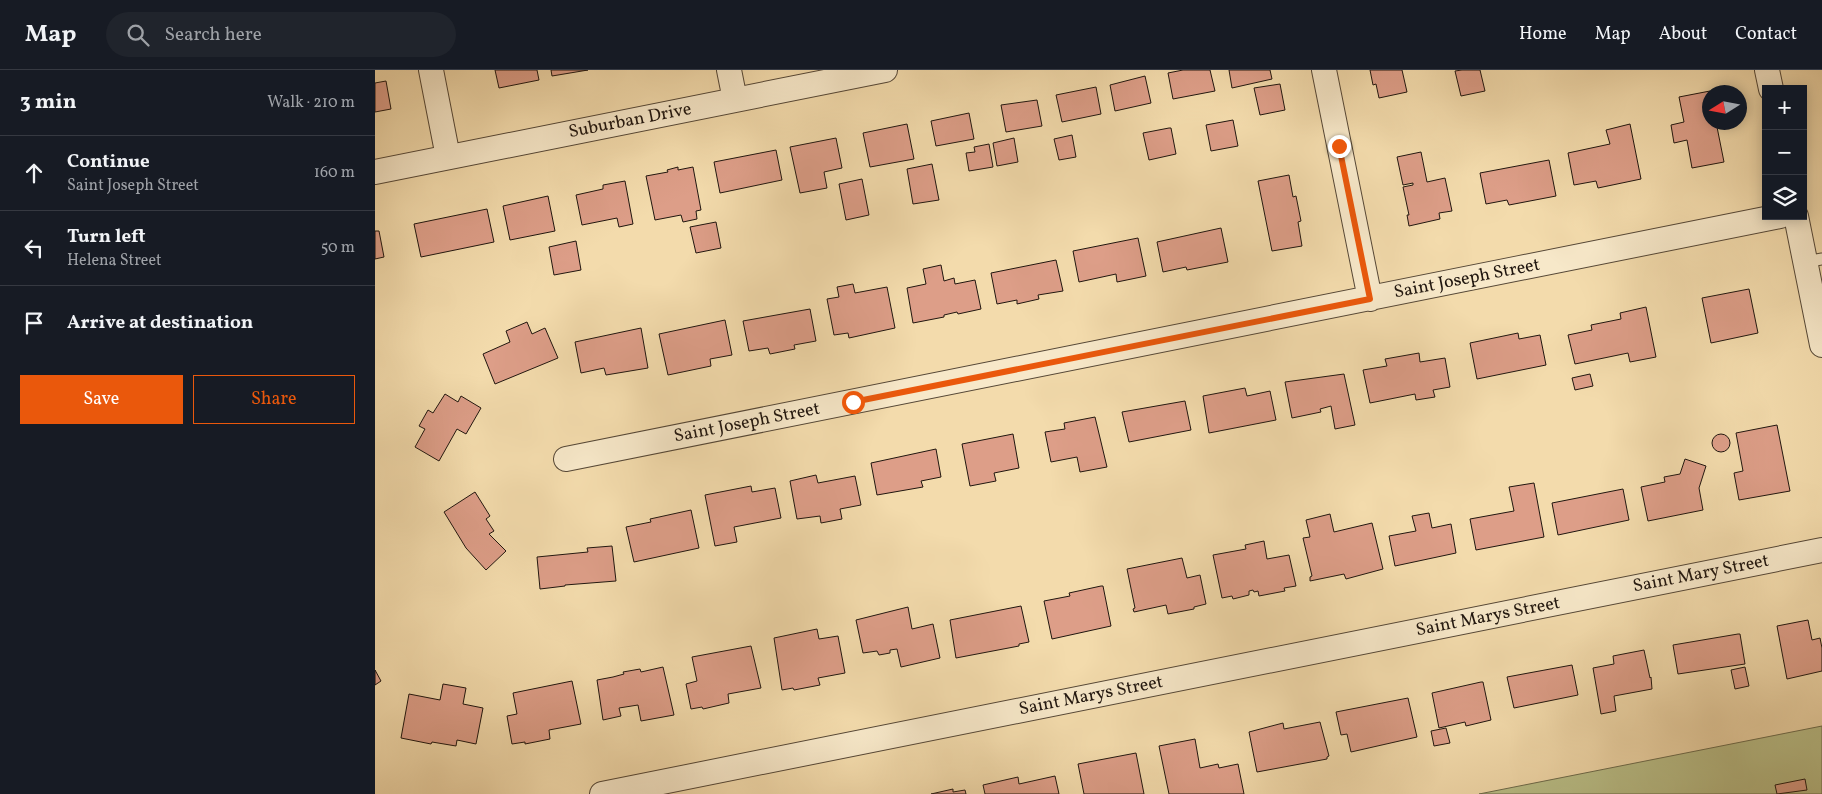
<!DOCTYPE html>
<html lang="en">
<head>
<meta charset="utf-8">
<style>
  :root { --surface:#171b24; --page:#20242c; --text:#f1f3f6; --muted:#9ea1a6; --line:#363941; --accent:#ea580c }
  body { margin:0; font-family:Vollkorn,serif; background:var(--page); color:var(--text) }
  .controls { position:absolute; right:15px; top:15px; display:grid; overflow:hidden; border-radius:0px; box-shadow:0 2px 12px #0003 }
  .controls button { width:45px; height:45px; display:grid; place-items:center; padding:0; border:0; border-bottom:1px solid var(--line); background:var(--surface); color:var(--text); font:25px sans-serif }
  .compass { position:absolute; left:1327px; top:15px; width:45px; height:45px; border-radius:50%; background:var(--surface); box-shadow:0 2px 12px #0003; rotate:259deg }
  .stop { position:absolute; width:15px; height:15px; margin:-11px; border:4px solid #ea580c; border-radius:50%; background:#fff }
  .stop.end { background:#ea580c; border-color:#fff; box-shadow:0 1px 5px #0008 }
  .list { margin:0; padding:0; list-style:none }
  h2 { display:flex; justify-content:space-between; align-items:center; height:65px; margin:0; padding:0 20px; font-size:21px }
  h2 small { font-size:16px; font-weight:400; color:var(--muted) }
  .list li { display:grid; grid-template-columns:32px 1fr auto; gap:15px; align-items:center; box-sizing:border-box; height:75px; padding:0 20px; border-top:1px solid var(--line) }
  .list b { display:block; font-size:19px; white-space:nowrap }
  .list p { margin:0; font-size:16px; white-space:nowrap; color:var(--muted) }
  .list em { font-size:16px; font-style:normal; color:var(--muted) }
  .actions { display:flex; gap:10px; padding:15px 20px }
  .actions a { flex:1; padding:11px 0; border:1px solid var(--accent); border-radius:0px; text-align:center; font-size:18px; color:var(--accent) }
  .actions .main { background:var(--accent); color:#fff }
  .icon { flex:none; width:28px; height:28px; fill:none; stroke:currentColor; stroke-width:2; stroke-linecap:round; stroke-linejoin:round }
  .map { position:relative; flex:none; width:1447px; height:724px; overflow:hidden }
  header { display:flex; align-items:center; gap:30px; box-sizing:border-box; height:70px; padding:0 25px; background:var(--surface); border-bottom:1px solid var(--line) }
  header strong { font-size:24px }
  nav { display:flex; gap:28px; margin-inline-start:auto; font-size:18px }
  .search { width:350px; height:45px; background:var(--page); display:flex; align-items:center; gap:12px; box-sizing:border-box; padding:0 18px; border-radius:28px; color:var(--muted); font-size:19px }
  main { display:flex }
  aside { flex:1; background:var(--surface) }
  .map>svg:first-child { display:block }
</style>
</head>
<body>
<header>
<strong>Map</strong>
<div class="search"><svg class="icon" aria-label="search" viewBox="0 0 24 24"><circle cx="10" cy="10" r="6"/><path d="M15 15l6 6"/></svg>Search here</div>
<nav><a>Home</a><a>Map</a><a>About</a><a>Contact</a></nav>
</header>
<main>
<aside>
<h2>3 min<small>Walk · 210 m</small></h2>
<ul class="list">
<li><svg class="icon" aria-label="ahead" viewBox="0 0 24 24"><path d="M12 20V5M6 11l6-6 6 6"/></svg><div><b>Continue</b><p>Saint Joseph Street</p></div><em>160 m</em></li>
<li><svg class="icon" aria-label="left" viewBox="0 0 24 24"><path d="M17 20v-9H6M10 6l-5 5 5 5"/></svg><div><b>Turn left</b><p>Helena Street</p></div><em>50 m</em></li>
<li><svg class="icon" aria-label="arrive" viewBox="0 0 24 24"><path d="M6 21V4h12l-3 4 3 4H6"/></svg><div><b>Arrive at destination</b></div></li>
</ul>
<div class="actions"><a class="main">Save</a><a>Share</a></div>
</aside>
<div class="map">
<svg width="1447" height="724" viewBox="0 0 1447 724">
  <rect width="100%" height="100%" fill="#f3dbac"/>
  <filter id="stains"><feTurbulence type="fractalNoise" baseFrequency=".004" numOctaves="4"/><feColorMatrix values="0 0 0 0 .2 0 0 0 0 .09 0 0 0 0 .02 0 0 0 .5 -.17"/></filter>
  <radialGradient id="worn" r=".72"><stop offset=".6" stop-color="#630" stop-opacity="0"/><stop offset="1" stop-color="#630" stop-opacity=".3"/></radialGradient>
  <path fill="#bac089" stroke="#6d6b4c" d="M1447,656V724H1104Z"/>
  <path fill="#dd9e88" stroke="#20160f" d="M120,0H162L164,10L124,18Z
    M176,0H213L177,6Z
    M808,0H835L840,21L798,29L793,3Z
    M854,0H895L897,9L857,18Z
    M995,0H1027L1032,22L1004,28L1001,14L998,15Z
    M1087,0H1105L1110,21L1086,26L1080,1Z
    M770,6L776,33L740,41L735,15Z
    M11,11L16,39L0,42V13Z
    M905,14L910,40L885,45L879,18Z
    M721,17L726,44L687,52L681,25Z
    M1335,21L1334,52H1341L1349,92L1317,98L1312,70L1299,73L1296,55L1309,52L1304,27Z
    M662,30L667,56L631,62L626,35Z
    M594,43L599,69L561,76L556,51Z
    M858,50L863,76L836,81L831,55Z
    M532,54L539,89L495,97L488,63Z
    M1255,54L1266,109L1223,118L1221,111L1199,115L1193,83L1235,74L1231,60Z
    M794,58H796L801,84L774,90L768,63Z
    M697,65L701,87L684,90L679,69Z
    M461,68L467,98L449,102L452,118L425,123L415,77Z
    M639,68L643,92L622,96L618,73Z
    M614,74L618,97L594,101L591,83L600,82L599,77Z
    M401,80L407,110L345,123L339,92Z
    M1046,82L1052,112L1070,108L1077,141L1064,143L1065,149L1034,156L1032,145H1034L1028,117L1038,115V113L1028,115L1022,87Z
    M1174,90L1181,126L1134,135L1132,130L1111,134L1105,103Z
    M557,94L564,130L538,134L532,99Z
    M303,97V100L318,97L326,140L321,141L322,149L308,152L306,145L280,150L271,106L293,102L292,100Z
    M914,105L918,127L921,126L926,151L923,152L927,176L897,181L883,111Z
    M487,109L494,145L471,150L464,114Z
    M250,111L258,154L244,157L242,148L207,155L201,125L228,119V115Z
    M173,126L180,161L135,170L128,136Z
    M112,139L119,172L46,187L39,154Z
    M341,152L346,178L321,183L315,157Z
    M846,158L853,192L812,200L811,197L788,202L782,172Z
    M0,161H4L9,187L0,189Z
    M763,168L771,206L742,212L741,204L704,212L698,181Z
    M201,171L206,200L179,205L174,177Z
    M681,190L688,221L663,225L664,229L642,234V230L622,234L616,203Z
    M566,195L569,211L579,208L580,214L600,210L606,239L583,244L582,242L569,245V247L538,253L532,218L551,214L548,199Z
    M478,214L480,223L512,217L520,258L474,268L473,263L459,265L452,229L464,227L462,217Z
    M1374,219L1383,263L1336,273L1327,228Z
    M1271,237L1281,287L1255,292L1253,283L1200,294L1193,265L1217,260L1216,255L1246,249L1245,243Z
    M435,239L441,271L419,275L420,279L395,284L393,278L374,281L368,251Z
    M350,250L357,285L335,289L336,296L293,305L284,264Z
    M152,252L157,264L170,258L183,288L120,314L108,284L135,272L131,261Z
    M266,258L273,298L231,305L229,298L206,303L200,272Z
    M1143,263L1144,269L1165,265L1171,295L1102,309L1095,273Z
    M1044,283L1045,292L1070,288L1075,317L1058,320L1060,327L1041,330L1040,324L995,333L988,300L1012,296L1010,289Z
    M969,304L980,355L960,359L956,336L945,339L946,342L917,348L910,312Z
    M1215,304L1218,316L1200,320L1197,308Z
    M870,318L872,326L895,321L901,350L834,363L828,326Z
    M70,324L83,332L86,326L106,338L91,364L82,359L64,391L40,377L50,359L44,356L53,340L58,343Z
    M810,331L816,360L754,372L747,342Z
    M720,347L732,397L705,402L702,387L676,392L670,362L690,359L689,353Z
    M1402,355L1415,421L1364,430L1359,403L1368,401L1361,363Z
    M638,364L644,398L619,403L621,411L595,416L587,374Z
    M1337 373a9 9 0 1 1 18 0a9 9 0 1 1-18 0Z
    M561,379L566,407L546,411L548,417L502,425L496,393Z
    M1310,389L1331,396L1324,418L1328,440L1273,451L1266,417L1290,412L1289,407L1305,404Z
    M441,405L443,413L480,406L486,435L465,439L467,449L446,453L445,446L422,449L415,411Z
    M1159,413L1169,467L1101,480L1095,449L1139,441L1134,417Z
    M376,416L377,422L400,418L406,448L359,457L362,472L340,476L330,425Z
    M1248,419L1254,450L1183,465L1177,433Z
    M100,422L115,446L111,449L119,461L114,464L131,481L111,500L91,478L69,442Z
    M316,440L324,478L259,492L251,457L276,452L275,449Z
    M1054,443L1057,458L1076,454L1081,483L1020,496L1014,466L1041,461L1037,446Z
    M955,444L959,462L997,453L1008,499L971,509L969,504L935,511V507L937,506L928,468L935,467L931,450Z
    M889,471L892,489L914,485L921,516L909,518L910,521L884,526L883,521L879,522L878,520L874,521V525L858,529L857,526L847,528L838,485L871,479L870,475Z
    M237,476L241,511L190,515V516L165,519L162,487L213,482L212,478Z
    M807,488L812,508L825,505L831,534L819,537V539L793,544L791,535L759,542L758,539L760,538L752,499Z
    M726,516H728L736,556L677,569L669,531L695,526L694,523Z
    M646,536L654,572L644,574V576L581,588L575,550Z
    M533,537L537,559L558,554L565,588L526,597L522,579L515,580V583L504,585L502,581L488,583L481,550Z
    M1433,550L1437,570L1445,568L1447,578V601L1412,609L1402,556Z
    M442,559L444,569L463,566L470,603L443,608L445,615L419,620L418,618L407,620L399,568Z
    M1363,564H1365L1370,594L1303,604L1298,575Z
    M376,576L386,618L353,624L354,633L328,639L327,637L316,639L311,614L322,611L317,587Z
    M1269,580L1275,608L1276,607L1277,619L1239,626L1241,641L1226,644L1218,598L1239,594L1238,586Z
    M1197,595L1203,625L1139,638L1132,607Z
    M288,597L299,645L266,651L263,635L244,638L246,646L228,650L222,610L238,607L249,604L248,602L265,599L266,602Z
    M1370,597L1374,616L1360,619L1356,600Z
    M0,600L6,611L0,615Z
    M197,611L206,654L174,660L175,669L150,674V672L137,674L132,646L142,644L138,623Z
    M1106,612H1108L1116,650L1091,656L1090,652L1064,658L1057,623Z
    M68,614L91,618L88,634L108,638L101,674L82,670L81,676L57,672L56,674L26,668L34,624L65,630Z
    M1033,628L1042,667L976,682L972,664L966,665L961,642Z
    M945,652L954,686L952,687V689L882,702L874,662L908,653L909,659Z
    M1071,658L1075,673L1059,676L1056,661Z
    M820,669L825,698L843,694L844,698L863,694L869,724H794L784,676Z
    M761,683L769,724H709L703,694Z
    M680,706L684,724H610L608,715L643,707L644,714Z
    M1430,709L1432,720L1402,724L1400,715Z
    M578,719V722L590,720L591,724H556Z"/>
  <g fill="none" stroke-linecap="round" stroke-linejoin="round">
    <g stroke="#554736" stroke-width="13">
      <path id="service" d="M1430,192L1447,189"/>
    </g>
    <g stroke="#554736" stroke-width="26">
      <path id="minor" d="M56,0L73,87
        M354,0L360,30
        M949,0L995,229
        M1392,0L1396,19
        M0,102L510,0
        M1421,146L1447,275
        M191,389L1405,146
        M227,724L1447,480"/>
    </g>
    <use href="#service" stroke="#f7e8c9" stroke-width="11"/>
    <use href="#minor" stroke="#f7e8c9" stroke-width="24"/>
  </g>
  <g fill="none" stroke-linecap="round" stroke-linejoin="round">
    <path stroke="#ea580c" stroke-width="6" d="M478,332L995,229L964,76"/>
  </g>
  <g text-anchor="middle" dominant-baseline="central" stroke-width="4.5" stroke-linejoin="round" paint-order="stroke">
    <g font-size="18" fill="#20160f" stroke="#f7e8c9">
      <text transform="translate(255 51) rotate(-11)">Suburban Drive</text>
      <text transform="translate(1092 209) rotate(-11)">Saint Joseph Street</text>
      <text transform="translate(372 353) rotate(-11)">Saint Joseph Street</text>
      <text transform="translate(1326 504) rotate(-11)">Saint Mary Street</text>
      <text transform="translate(1113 547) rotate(-11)">Saint Marys Street</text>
      <text transform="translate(716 626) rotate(-11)">Saint Marys Street</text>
    </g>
  </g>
  <rect width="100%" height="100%" filter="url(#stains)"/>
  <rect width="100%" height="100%" fill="url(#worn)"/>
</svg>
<div class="controls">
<button>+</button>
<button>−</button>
<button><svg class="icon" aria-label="layers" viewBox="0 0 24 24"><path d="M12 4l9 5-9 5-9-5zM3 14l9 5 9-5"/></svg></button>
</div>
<svg class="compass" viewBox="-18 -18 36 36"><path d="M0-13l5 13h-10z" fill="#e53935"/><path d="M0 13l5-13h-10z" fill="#9ea1a6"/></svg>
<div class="stop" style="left:478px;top:332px"></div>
<div class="stop end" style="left:964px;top:76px"></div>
</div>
</main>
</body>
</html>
